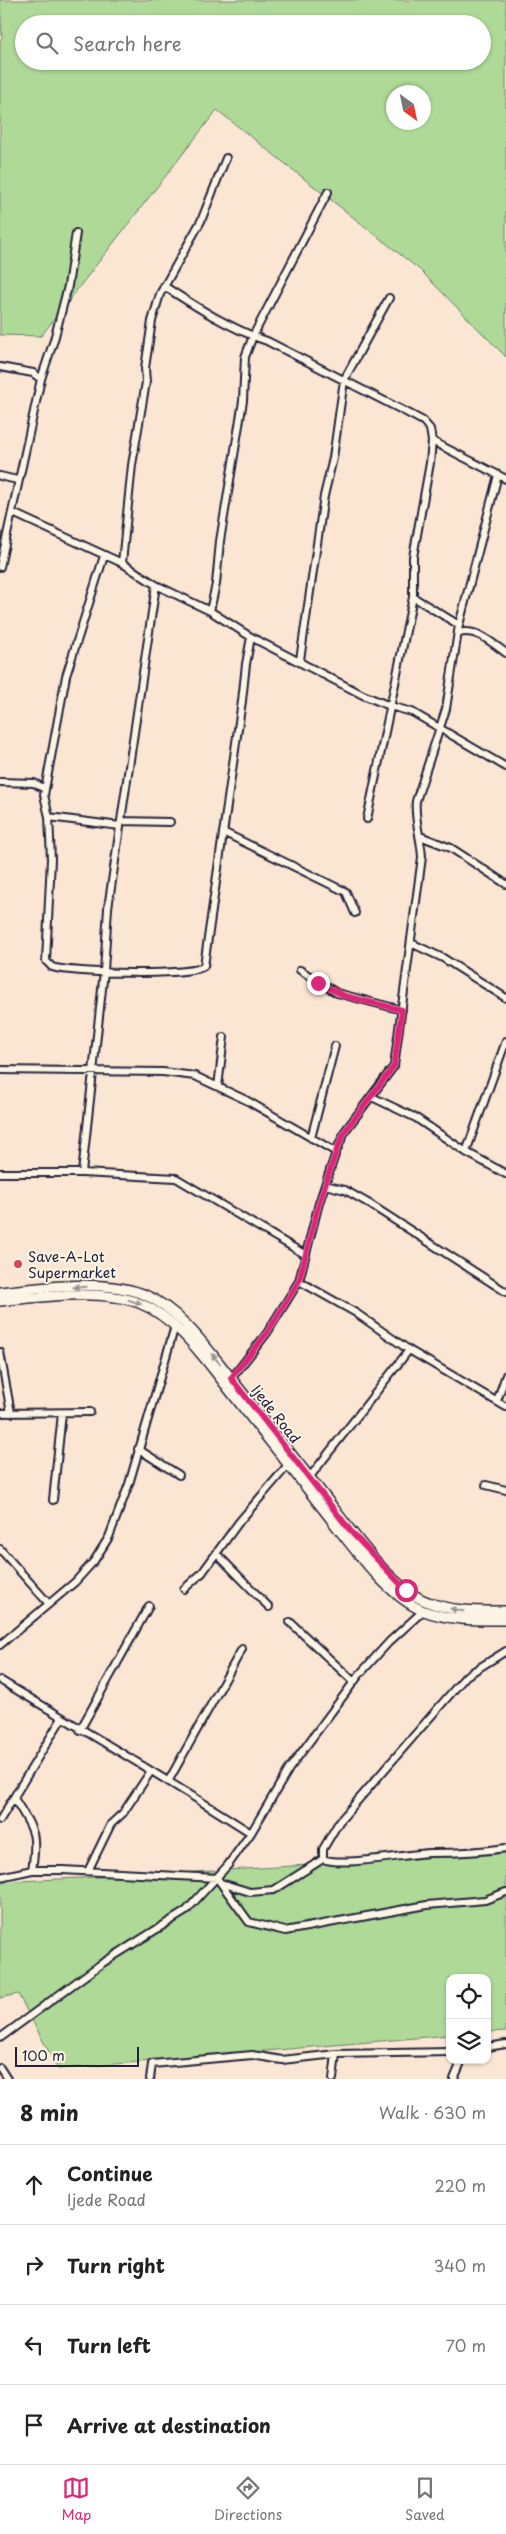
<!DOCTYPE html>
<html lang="en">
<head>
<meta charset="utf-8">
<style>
  :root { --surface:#fff; --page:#f2f2f2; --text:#222; --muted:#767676; --line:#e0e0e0; --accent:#db2777 }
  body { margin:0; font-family:"Playpen Sans",sans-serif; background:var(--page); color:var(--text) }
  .controls { position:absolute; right:15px; bottom:15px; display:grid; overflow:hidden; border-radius:10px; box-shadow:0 1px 4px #0004 }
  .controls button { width:45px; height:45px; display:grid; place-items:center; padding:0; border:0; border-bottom:1px solid var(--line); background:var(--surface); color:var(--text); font:25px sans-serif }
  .compass { position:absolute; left:386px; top:85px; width:45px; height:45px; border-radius:50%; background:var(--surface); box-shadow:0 1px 4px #0004; rotate:147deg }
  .scale { position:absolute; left:15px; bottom:12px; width:124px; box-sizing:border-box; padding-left:5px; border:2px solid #22223b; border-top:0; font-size:14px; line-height:18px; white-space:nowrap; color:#22223b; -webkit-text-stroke:4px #fcf5e5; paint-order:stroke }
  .stop { position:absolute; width:15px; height:15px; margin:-11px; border:4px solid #db2777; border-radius:50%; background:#fff }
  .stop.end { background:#db2777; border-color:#fff; box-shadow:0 1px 5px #0008 }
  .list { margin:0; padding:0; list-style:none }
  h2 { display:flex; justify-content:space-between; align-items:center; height:65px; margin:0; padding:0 20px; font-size:21px }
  h2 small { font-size:16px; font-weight:400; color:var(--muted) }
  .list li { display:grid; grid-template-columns:32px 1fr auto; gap:15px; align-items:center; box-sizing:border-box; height:80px; padding:0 20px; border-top:1px solid var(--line) }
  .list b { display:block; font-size:19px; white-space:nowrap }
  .list p { margin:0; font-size:16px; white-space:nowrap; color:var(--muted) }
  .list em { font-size:16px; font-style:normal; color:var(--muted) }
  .icon { flex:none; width:28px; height:28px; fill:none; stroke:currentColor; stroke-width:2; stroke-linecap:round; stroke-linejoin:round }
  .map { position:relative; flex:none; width:506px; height:2079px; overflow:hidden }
  .search { position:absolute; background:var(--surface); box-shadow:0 1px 4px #0004; left:15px; right:15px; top:15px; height:55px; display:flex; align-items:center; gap:12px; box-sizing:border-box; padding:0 18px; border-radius:28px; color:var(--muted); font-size:19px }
  .sheet { height:385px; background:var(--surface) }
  nav { display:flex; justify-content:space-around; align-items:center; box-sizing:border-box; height:70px; border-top:1px solid var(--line); background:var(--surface); font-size:14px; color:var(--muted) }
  nav a { display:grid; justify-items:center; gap:2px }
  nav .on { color:var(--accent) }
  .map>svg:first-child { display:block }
</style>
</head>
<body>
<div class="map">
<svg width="506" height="2079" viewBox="0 0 506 2079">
  <rect width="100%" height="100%" fill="#fbe6d4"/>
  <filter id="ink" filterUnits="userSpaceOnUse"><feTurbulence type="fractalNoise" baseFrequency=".02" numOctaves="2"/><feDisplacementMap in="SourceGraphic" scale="10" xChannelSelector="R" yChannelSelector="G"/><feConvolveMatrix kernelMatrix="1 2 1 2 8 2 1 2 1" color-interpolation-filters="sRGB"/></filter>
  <g filter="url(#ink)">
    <path fill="#aed997" stroke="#687e69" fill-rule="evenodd" d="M0,0H506V357L420,270L217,110L41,336L0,335V41L2,37ZM24,24H482V61H24ZM394,92H424V122H394Z
      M506,1853V2031L487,2032V1978H450V2035L58,2069L18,1994L0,1998V1882L178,1873Z"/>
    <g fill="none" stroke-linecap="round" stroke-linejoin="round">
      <g stroke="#22223b" stroke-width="10">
        <path id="minor" d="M164,286C196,307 231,329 267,341L406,412L423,421L430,429L432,441L430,463L413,557V597L367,819
          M0,367L33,373L41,379
          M432,441L506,479
          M0,476L17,480
          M13,513L122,563L156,585L210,611L251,637L363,695L390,706L412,712L506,767
          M104,556L66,676L44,795L49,817L51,859L46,961L52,967C70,973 193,977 204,966L242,701L246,664L251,637
          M122,563L132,465L146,382L145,368L152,321L160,294L201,221L226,158
          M0,567L41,379L54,340L68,286L76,233
          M413,597L459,625
          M210,611L216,584L220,541L243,401L245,357L253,336L328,192
          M459,633C477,628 492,643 506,653
          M300,660L324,496L333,458L344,380L389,298
          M0,782L34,783L45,789
          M49,817L120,826
          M121,821L170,822
          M223,832L346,892L355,913
          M420,836L451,848L506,884
          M411,943L443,958L506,998
          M300,970L337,993L402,1010
          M0,1070L163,1072L195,1076L246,1100L336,1152
          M218,1087L224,1037
          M372,1097L416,1118L466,1152L506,1174
          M311,1138L335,1046
          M466,1152L506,1041
          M0,1173H82L176,1178L306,1255
          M82,1173L104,971L108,908L156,585
          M325,1185L345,1190L368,1203L506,1292
          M299,1281L319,1203L336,1152L345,1131L394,1066L422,857C421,838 414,819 416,801L446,709L459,625L498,475
          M0,1352L11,1413
          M231,1379L267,1333L299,1281L356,1313L409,1350L506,1407
          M497,1401L506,1375
          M0,1413L90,1412
          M138,1449L179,1475
          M309,1478L409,1350
          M486,1485L506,1490
          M53,1500L62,1413
          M0,1549L49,1604
          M217,1554L269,1607
          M184,1589L202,1573L239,1522L288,1465
          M290,1622L354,1682
          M0,1645L75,1582L94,1561L109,1537L129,1484L175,1326
          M0,1680C84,1731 169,1780 251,1833
          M80,1730L149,1606
          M169,1780L242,1649
          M14,1798C33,1830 38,1831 32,1870
          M0,1820L62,1718
          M323,1859V1849L339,1822L466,1676L506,1651
          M323,1859C341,1867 406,1854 430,1853C456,1853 480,1852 506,1848
          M88,1871L111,1824L123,1813L151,1771
          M0,1877L32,1870H62L217,1878L249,1922L285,1931L427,1905L485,1900L506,1892
          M221,1883L250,1892L274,1890L323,1859
          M0,2038L101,1964L186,1911L228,1865L251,1833L289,1769L359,1675L389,1642L423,1611
          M487,2047L506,2044
          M0,2068L7,2079
          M150,2079L152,2064L252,2055L282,2060L336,2054L450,2052
          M333,2079L336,2054
          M454,2079L462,2060"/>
      </g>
      <g stroke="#22223b" stroke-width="12">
        <path id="secondary" d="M0,1292C43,1287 102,1279 143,1294C178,1308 204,1344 227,1373C260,1415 293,1456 326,1498C350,1529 391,1589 428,1602C453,1612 479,1611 506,1611
          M0,1301C41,1297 99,1288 139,1303C173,1316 199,1351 221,1379C253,1421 287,1462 319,1504C345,1536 385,1596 424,1611C451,1621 478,1620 506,1620"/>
      </g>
      <use href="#minor" stroke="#fcf5e5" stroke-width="6"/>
      <use href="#secondary" stroke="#fcf5e5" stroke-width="9"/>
    </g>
    <defs><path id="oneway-solid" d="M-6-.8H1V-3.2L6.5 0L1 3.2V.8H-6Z" transform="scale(1.25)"/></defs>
    <g fill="#9a9698">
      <use href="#oneway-solid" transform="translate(80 1287) rotate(179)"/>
      <use href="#oneway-solid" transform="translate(135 1302) rotate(18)"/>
      <use href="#oneway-solid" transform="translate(216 1359) rotate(-130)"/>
      <use href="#oneway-solid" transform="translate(457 1610) rotate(-168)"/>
    </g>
  </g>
  <g fill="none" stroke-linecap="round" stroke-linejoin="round" filter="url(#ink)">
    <path stroke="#db2777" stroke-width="6" d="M318,983L345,996L402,1010L394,1066L345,1131L336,1152L319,1203L299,1281L267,1333L231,1378L353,1534L406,1590"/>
  </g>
  <circle fill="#d1495b" stroke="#fcf5e5" stroke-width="2" cx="18" cy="1264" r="5"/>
  <g text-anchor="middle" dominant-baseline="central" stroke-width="4" stroke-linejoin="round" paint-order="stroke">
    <g font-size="14" fill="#22223b" stroke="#fcf5e5" text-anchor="start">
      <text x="28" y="1256">Save-A-Lot<tspan x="28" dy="16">Supermarket</tspan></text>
    </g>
    <g font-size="14" fill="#22223b" stroke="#fcf5e5">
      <text transform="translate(276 1414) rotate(52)">Ijede Road</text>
    </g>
  </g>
</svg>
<div class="controls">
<button><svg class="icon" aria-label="locate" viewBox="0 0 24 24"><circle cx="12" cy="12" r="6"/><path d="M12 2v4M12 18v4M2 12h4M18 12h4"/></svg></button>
<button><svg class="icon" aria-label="layers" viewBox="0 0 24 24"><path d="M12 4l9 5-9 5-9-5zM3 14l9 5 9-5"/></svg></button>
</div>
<svg class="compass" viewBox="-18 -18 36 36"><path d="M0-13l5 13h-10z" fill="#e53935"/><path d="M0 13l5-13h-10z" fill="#767676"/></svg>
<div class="scale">100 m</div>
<div class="stop" style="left:406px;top:1590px"></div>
<div class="stop end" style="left:318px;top:983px"></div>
<div class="search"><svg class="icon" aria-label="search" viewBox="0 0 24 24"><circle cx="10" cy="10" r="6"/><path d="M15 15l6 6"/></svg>Search here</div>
</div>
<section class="sheet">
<h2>8 min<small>Walk · 630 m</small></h2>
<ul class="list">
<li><svg class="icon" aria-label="ahead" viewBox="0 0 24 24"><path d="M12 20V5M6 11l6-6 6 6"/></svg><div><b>Continue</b><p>Ijede Road</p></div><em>220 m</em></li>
<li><svg class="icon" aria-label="right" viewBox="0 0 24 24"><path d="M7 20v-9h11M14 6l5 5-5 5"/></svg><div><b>Turn right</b></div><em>340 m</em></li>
<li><svg class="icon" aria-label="left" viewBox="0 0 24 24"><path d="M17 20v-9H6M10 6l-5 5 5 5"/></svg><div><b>Turn left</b></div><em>70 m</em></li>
<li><svg class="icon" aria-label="arrive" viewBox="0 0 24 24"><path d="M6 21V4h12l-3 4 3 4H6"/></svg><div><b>Arrive at destination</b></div></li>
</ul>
</section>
<nav>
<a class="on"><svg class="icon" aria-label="map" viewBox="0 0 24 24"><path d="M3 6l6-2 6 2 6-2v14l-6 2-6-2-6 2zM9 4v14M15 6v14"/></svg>Map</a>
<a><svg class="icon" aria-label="directions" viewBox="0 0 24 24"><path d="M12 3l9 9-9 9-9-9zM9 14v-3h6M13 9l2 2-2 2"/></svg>Directions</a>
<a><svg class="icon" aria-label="saved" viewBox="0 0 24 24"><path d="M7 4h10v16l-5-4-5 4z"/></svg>Saved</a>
</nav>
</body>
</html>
